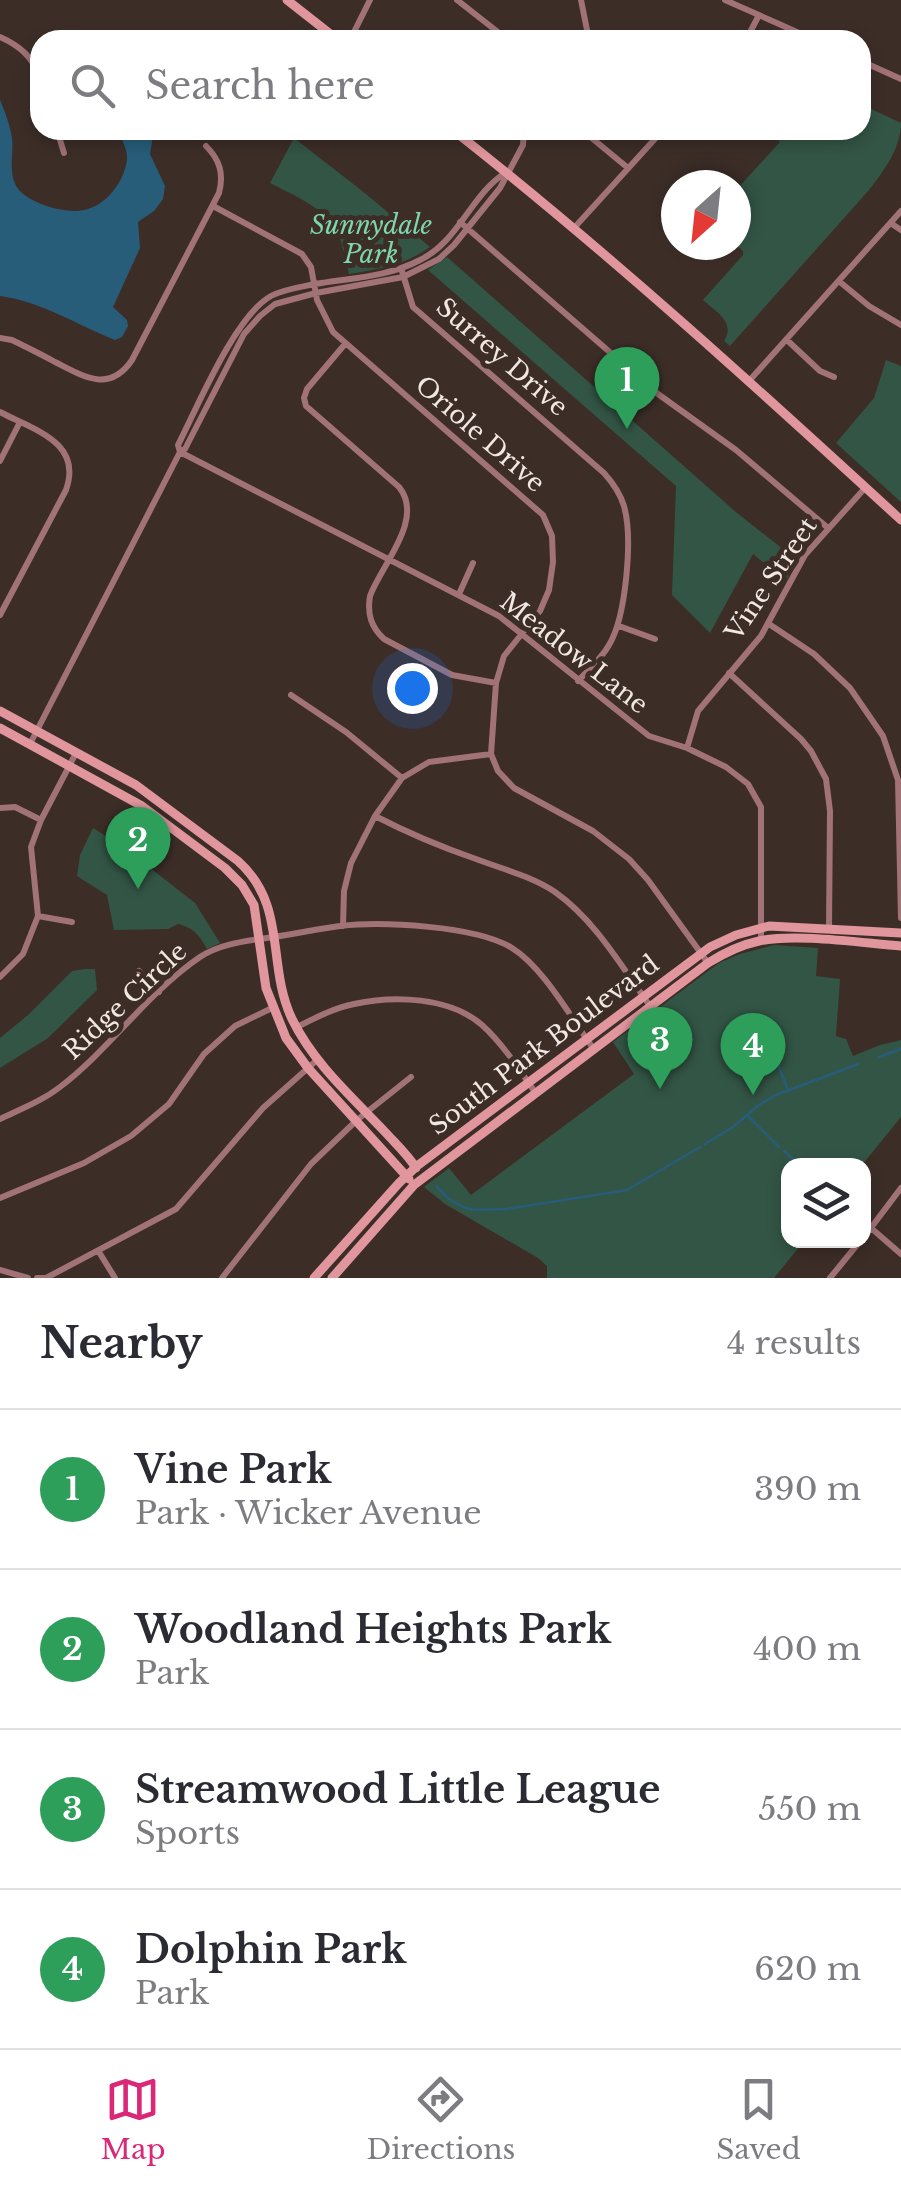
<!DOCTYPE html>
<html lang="en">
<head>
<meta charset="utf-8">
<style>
  :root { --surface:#fff; --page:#f7f7f7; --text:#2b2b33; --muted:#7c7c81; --line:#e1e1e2; --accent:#db2777 }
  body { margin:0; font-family:"Libre Baskerville",serif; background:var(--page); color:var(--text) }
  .controls { position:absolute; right:30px; bottom:30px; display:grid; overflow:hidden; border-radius:20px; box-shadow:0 5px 15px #0003 }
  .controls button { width:90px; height:90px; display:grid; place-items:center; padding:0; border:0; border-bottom:2px solid var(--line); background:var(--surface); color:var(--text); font:50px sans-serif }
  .compass { position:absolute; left:661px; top:170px; width:90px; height:90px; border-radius:50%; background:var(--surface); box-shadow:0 5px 15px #0003; rotate:207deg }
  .you { position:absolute; left:412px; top:688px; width:35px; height:35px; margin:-25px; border:8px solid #fff; border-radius:50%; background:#1a73e8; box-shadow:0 0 0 15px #1a73e833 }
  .badge { display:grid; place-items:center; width:65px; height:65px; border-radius:50%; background:var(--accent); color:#fff; font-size:32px; font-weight:700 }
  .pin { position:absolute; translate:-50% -82px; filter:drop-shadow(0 2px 5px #0008) }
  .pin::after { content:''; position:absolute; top:52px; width:35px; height:30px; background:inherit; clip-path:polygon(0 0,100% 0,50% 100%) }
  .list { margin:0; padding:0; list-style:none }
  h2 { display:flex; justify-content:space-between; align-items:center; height:130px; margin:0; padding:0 40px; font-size:42px }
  h2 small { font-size:32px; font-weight:400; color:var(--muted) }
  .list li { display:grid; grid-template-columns:65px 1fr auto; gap:30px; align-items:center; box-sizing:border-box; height:160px; padding:0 40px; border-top:2px solid var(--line) }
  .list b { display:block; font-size:38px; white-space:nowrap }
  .list p { margin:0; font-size:32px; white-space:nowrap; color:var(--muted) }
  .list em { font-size:32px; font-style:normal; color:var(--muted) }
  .icon { flex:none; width:55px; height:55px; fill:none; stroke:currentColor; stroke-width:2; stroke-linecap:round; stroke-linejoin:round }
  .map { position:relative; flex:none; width:901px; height:1278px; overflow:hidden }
  .search { position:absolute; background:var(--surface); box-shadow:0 5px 15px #0003; left:30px; right:30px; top:30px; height:110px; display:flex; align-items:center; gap:25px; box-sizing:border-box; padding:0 35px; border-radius:30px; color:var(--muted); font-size:38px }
  .sheet { height:770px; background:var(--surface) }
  nav { display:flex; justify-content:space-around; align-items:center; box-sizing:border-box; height:140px; border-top:2px solid var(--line); background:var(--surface); font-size:28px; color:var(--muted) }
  nav a { display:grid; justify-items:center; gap:5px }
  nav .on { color:var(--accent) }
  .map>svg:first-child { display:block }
</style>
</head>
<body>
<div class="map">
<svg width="901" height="1278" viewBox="0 0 901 1278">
  <rect width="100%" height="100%" fill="#3c2d27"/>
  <path fill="#335545" d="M861,104L901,123C901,148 884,171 869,190L730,346L724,341C736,322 716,312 703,300L743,255V251L736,245V220L749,206L736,194V190L780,142L767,130H861Z
    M294,138L361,190L430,247C405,265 379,269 349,274C345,259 343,242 335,228C321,206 293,195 270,183Z
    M447,257L737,513L797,560L786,581L753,554L710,633L672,595L676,486L428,270Z
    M886,360L901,366V502L836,443L874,398Z
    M93,828L122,846L195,903L220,943L207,949C199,935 194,928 178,924L168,929L114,930L107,895L77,876L80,855Z
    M774,945L818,948L816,976L840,979L836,1036L846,1039L853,1056L880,1045L901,1040V1117L862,1165L788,1166V1240L804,1241L774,1278H547V1266L538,1258L445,1204L424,1187L449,1168L471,1195L634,1074L613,1042L719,963L740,954Z
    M85,969H95L97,990L48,1038L0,1068V1038L28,1015L72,971Z"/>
  <path fill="#285d7a" d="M0,100C5,112 10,125 12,138C14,155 7,175 19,190C31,204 66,214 84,210C106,206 125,181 127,159C128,150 121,139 118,130H154L150,154L165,186L163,199L154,211L138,222L140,248L113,307L127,320L128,326L122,337L115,340C77,325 41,301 0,296Z"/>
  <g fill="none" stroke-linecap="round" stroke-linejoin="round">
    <path stroke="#285d7a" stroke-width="2.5" d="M761,1022L788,1090
      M879,1057L901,1049
      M748,1116L779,1147
      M705,1144L733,1127L759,1105L776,1095L858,1064
      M784,1151L801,1166
      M437,1187L449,1199L463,1207L474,1210L507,1209L627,1190L700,1147"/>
    <path stroke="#a17276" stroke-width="6" d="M457,0L508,40
      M581,0L589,40
      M725,0L815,40
      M0,37C20,46 33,57 40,78
      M350,40L370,0
      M746,40L759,15
      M861,61L901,79
      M57,130L64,153
      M582,130L628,168
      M213,206L302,254L311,267L317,300L333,332L543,515L552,536L553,562L549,590L540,611L504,656L496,683L491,754L498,771L514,788L593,831L629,859L648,880L708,963
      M460,222L658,394L736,450L828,528
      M892,224L901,230
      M574,228L663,130
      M401,268L413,307L604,473C613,483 620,493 624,506C633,538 626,617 609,645C602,658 589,669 578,681
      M840,282L869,306L901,325
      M0,338L12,340C26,347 41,354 55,362C83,376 109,394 132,360L219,193C224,174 220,160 206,146
      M787,340L820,371L834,377
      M345,344L307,389L304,398L306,406L399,487C425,519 382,564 370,596C367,614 371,627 384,639L452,675L496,683
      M749,381L901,211
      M0,412C34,430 83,442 66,490L0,615
      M180,452L499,616L649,736L687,748L726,767L748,784L761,807V940
      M180,452L178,445C198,406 235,316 271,296C284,289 301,287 315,284C350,278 388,277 420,260C458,242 471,195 505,173
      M0,461L20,422
      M459,594L473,563
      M769,624L814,654L850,688L883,736L898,780L901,918
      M619,626L655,639
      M729,673L801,739L811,751L826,779L830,811L829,929
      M291,695L346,732L402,778
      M30,744L180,452L185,449L244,334L260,316L275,304L316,293L403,277L439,259L454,245L500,188L523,145L524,130
      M687,748L698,711L761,636L805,555L865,488
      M0,808L15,807L41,820
      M375,816C408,833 441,847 476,859C502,869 531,876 555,892C595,920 622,967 650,1006
      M38,916L72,922
      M343,926L344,891L351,863L375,816L402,778L429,762L491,754
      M139,971L159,992
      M0,977L23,954L38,916L31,847L41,820L76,753
      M297,1027C315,1018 334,1008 354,1004C394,995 450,997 482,1025C502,1043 519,1069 535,1092
      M0,1119C21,1109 42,1101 60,1087C111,1048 147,993 200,957C221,943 248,941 273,937C295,934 317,929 340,926C382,921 477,926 512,948C543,967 571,1018 593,1048
      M0,1198L84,1163L131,1136L169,1104L204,1054L235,1026L272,1008
      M871,1228L901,1254
      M864,1237L901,1188
      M99,1252L115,1278
      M0,1270L28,1278
      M37,1278H46L176,1209L263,1108L317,1060
      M222,1278L311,1164L357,1120L411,1077
      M830,1278L861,1240"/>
    <path stroke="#e1969d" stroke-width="9" d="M287,0L338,40
      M453,130C609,253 755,386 901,520
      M0,711L136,785L238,861C288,906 266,964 292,1019C314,1064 352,1097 386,1133C396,1144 408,1155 416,1168
      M0,728L142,806L225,868L242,885L254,905L266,988L286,1038L308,1068L409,1179
      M314,1278L399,1183L417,1166L710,947L736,935L769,926L901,933
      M332,1278L414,1185L708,963C724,953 740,945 759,941C795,933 862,943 901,946"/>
  </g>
  <g text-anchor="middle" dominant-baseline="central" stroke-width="10" stroke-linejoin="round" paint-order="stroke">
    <g font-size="25" font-style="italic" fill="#7ed6ae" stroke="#3c2d27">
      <text x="371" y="225">Sunnydale<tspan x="371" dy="29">Park</tspan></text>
    </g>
    <g font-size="25" fill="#f1e7e3" stroke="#3c2d27">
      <text transform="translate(502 357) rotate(41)">Surrey Drive</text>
      <text transform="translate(480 434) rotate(41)">Oriole Drive</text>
      <text transform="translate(771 579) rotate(-56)">Vine Street</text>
      <text transform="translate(574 653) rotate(38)">Meadow Lane</text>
      <text transform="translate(125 1001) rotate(-43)">Ridge Circle</text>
      <text transform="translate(544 1045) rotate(-37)">South Park Boulevard</text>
    </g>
  </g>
</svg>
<div class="controls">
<button><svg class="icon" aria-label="layers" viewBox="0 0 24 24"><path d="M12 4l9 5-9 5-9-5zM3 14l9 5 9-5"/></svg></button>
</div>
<svg class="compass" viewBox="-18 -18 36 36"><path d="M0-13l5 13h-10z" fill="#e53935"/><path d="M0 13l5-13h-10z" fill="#7c7c81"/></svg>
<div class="you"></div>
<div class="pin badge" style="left:627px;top:429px;background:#2e9e5b">1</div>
<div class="pin badge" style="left:138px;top:889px;background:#2e9e5b">2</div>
<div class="pin badge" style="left:660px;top:1089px;background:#2e9e5b">3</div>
<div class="pin badge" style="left:753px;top:1095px;background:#2e9e5b">4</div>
<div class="search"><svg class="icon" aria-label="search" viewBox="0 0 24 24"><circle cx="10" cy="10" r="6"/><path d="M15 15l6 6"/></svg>Search here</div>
</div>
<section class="sheet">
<h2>Nearby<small>4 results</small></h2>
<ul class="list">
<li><span class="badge" style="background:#2e9e5b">1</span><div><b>Vine Park</b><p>Park · Wicker Avenue</p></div><em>390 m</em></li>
<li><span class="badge" style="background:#2e9e5b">2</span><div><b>Woodland Heights Park</b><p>Park</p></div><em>400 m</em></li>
<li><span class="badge" style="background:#2e9e5b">3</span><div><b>Streamwood Little League</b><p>Sports</p></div><em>550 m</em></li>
<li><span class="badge" style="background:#2e9e5b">4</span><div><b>Dolphin Park</b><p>Park</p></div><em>620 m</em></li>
</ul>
</section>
<nav>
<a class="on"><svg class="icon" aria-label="map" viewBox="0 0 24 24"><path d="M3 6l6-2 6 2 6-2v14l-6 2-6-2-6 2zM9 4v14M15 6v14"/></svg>Map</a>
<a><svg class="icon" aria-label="directions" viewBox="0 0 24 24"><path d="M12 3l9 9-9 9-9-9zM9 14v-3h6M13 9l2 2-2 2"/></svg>Directions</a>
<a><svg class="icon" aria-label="saved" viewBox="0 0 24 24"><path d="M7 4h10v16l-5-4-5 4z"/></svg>Saved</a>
</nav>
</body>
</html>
